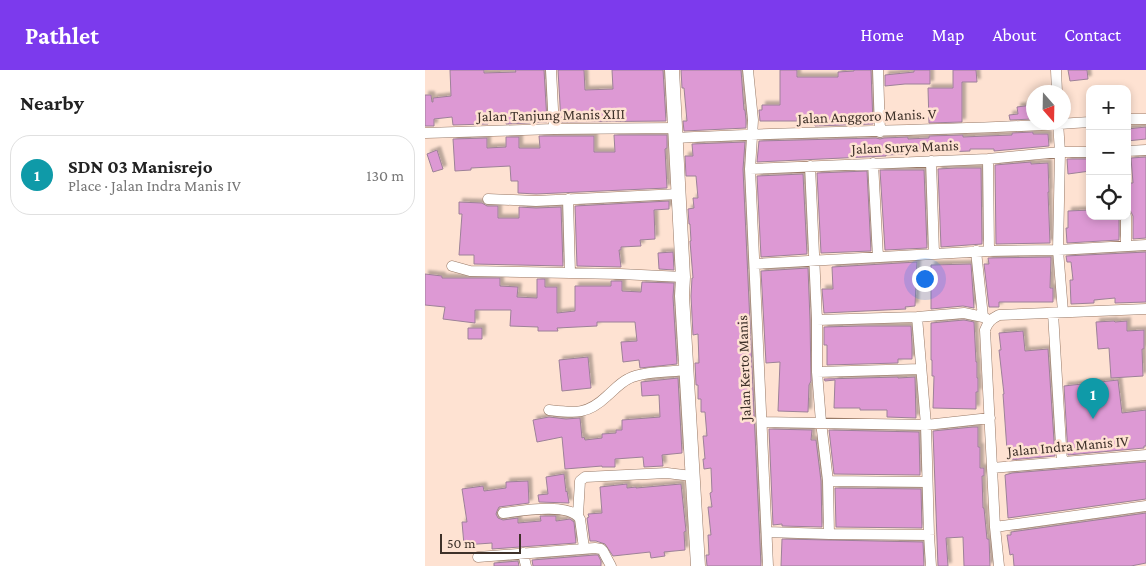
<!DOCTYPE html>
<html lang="en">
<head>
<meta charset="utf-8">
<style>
  :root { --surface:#fff; --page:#f6f6f6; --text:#222; --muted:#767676; --line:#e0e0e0; --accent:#7c3aed }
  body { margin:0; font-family:"Crimson Pro",serif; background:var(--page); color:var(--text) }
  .controls { position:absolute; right:15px; top:15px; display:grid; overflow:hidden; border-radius:10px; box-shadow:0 2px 8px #0003 }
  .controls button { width:45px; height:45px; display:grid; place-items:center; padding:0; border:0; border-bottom:1px solid var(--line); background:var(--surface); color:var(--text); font:25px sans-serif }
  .compass { position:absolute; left:601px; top:15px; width:45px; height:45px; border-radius:50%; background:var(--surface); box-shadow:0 2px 8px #0003; rotate:160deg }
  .scale { position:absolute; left:15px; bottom:12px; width:81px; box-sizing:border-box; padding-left:5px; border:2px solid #3e3129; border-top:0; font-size:14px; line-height:18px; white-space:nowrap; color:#3e3129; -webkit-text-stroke:4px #fee2d2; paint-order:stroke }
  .you { position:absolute; left:499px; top:208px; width:18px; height:18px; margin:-12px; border:4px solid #fff; border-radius:50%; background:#1a73e8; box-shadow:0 0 0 8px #1a73e833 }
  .badge { display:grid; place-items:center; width:32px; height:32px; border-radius:50%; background:var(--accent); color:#fff; font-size:16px; font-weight:700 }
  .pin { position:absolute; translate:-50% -41px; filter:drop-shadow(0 1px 2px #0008) }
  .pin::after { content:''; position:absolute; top:26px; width:18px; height:15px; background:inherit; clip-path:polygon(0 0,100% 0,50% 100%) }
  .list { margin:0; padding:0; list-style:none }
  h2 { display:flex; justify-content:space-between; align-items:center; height:65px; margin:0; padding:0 20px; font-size:21px }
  h2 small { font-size:16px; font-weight:400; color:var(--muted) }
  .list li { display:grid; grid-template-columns:32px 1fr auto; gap:15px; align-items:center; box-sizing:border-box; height:80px; margin:0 10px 10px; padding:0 10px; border:1px solid var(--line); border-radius:20px }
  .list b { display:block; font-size:19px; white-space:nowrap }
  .list p { margin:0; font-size:16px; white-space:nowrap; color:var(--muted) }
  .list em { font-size:16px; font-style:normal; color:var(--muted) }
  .icon { flex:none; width:28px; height:28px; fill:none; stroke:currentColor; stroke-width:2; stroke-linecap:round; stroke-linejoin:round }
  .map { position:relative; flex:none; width:721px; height:496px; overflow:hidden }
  header { display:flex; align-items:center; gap:30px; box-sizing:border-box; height:70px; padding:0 25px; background:var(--accent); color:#fff }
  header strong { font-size:24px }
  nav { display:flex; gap:28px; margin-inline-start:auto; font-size:18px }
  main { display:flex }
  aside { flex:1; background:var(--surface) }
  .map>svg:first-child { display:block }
</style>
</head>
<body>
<header>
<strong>Pathlet</strong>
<nav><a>Home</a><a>Map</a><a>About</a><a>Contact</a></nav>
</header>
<main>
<aside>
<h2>Nearby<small></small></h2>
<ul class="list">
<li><span class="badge" style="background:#0f9aa8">1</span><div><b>SDN 03 Manisrejo</b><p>Place · Jalan Indra Manis IV</p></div><em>130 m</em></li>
</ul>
</aside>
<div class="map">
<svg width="721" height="496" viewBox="0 0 721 496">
  <defs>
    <filter id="shadow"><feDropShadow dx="3.5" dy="-3.5" stdDeviation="1" flood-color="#0004"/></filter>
  </defs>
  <rect width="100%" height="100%" fill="#fee2d2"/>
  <path fill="#dd99d4" stroke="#9d8198" filter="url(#shadow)" d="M25,0H59V3L91,2L90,0H119L122,52L81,54V43L62,44L63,54H61L28,55L27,47L9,49V56H0V25H6L7,32H8V28L26,26Z
    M133,0H159L160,20L188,19L187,0H238L241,51L136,52Z
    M256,0H316L319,40H320L321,50V58L259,61L258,51H262L259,18H257Z
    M355,0H372V7H413V2L429,1V0H446L448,54L390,56V47H372V51H335L334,40H337V35H355Z
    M489,0H505V14H480L460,16V5L489,2Z
    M528,0H551L552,12H537V52L504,53L503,18H528Z
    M643,0H662L663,9L645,11Z
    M607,35L608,49L585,50L584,45L593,44L592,37Z
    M721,57V69L702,71V59Z
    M608,62V64H623L624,76L569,81V79H545V81L520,82V81L484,82V84L461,85V86L332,92L334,71L451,68L455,69L459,68L483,67V69L504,68V66L538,65V67L561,66L587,65V63Z
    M189,65H242V78L240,79L242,118L111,124L93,123V111H86L85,96L46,98V100L30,101L28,69L62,68V78L81,77V67H94V78H115L114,66H169V82H190Z
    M320,72L318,99L336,496H282L281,485H284L283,465H286L283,437H287L285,423L287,422L286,398L279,399L278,389H280L278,366H282L280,342H276V329H273V315H271L270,293H274L273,264L268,265L266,226L267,208H268L265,171H266L265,154H264L263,139L269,138L268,128H273L271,106H261L260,86H268L267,74Z
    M12,80L18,99L8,102L2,84Z
    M721,87V168L708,169V146L704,138V129L705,128V113H708L706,88Z
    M642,89H665V101L643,104Z
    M606,92V94L623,93L624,122H623L625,173L571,174L570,95Z
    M531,98H556L557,174L516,177L513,99Z
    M455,100H499L502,178L460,180Z
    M442,101L446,181L396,183L392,103Z
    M378,104L382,184L336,187L332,106Z
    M244,131V139L229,140L230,169L215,170L216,176L196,177V180H194L196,197L152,196L150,136Z
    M34,132L57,133L62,136H73V148H94V137L111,138L136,137L138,196L49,194V185H34L37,144H34Z
    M665,140V146H694V170L642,173L641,158H643V141Z
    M248,182L249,200L234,199L233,183Z
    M721,182V232L690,233V228L669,230V233L646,234L645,210H648L646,192H642L641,186Z
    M626,187L625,218H628V232H574V237H564L559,194H564L563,188Z
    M492,192L490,236L480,237L481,239L399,243L397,219H408L407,197Z
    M546,194L549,238L538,236L506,239V195Z
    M383,198L385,250L386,311L384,315L383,342L353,341L355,292L341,293L336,201Z
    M0,204L17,206V208H75V216L93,217L92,227L112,228V209H120V217H132V243L150,241V216H186V211H197V221L216,222L217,212L249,213L248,227L252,294L215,298L214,290L198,292L196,272L212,271L210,252H172V256L132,258L133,261H113V257L85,256L86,240H50V253L18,249L20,237L0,235Z
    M539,250L549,252L551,292H552V308H553V322H551V339L508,338L509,306H507V290H506V253Z
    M689,251L690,252L702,251V261L719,260V279H717L718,306L686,308L684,278L673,279L671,252Z
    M435,256H486L487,275V289H473V293L402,295V275H399V257Z
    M43,258H57V269H43Z
    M598,261L600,281L623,279L630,386L585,390L584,380H582L578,324H579L574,280H576L574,263Z
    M163,287L166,318L137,321L134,290Z
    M473,307V308L490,307L491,348L462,347V340H435V338H409L410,310L400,311L399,309Z
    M253,308L257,383L237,385L238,396L219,397L218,387L190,389V397H177V396L140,399L137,367L112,372L108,350L124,347L141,349L155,348L157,368L159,367L160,370L177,368V364L191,363V360H197V350L235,347L234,325L217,326L216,312Z
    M693,310L697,343L721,340V376H719V378L643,385L639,316Z
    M548,357H553V377H555V398H559V406H557L558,438H559L562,469H564L565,496H539L538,467L521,468L523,496H513L508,361Z
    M344,359L387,360L386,370H391L396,411L397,457L357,456V454L348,455Z
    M404,360L494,362L495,405L409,404Z
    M721,392V429L583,448L580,405L587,403Z
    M139,404L141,422L142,421L144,433L114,432L113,425L123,424L121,407Z
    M103,411L104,433L74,437L72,441L71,444L73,448L78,450L93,448V453L116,451L115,446H131V451L145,449L149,452L151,473L67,479V473L39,475L37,452H42L37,419L58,416L59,421L81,418V412Z
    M202,414V418L211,417V418L256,414L261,461L259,462L260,480L239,482L240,486L226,488L225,482L188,486L180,474L171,471H165L162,448L164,447L163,444L177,443L175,417Z
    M410,418L496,419L497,458L411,457Z
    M721,443V493L706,496H589L588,484L585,485L582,465H586V462Z
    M357,469L498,472L499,496H356Z
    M170,485H173L176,491V496H108L107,490Z
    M93,491L94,496H69V493Z"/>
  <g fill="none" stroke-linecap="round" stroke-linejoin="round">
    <g stroke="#987966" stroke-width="11">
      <path id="minor" d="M126,0L129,59
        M323,0L328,50L325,99L343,496
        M453,0L455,62
        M631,0L632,22
        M702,49H721
        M633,52L635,82L633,180L638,242
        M1,63L129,59L251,58
        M251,68C389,60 527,62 665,52
        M702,81L721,80
        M563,89L564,181
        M506,91L509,184
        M448,93L453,187
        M385,96L392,250V302L396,352L403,411L404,464
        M325,99L563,89L635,82H665
        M63,129L111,131L254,124
        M143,129L145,203
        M701,146V176
        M551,181L558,247L562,249
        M330,194L564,181L633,180L721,175
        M27,196L45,201L195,204L258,207
        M628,243L637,392
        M492,247L501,355L504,465L506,496
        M392,250L492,247L539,243L558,247
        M392,302L496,299
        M124,340C150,343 162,345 182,326C189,320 195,313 203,309C218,301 245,302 261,300
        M337,352L501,355L565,348
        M567,398L721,385
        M403,411L502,412
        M78,443C95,441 145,432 155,449L159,478
        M153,445L155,411L160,407L242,403L267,406
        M570,457L721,436
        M342,462L404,464L504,465
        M98,483L101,496
        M53,487L170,478L176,479L178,481L186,496
        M574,496L570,457L560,260C563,252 566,249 574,245L721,239"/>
    </g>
    <g stroke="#987966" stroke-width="15">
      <path id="secondary" d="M247,0L258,207L257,226L273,496"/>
    </g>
    <use href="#minor" stroke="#fff" stroke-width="10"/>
    <use href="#secondary" stroke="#fff" stroke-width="14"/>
  </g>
  <g text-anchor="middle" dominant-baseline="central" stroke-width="5" stroke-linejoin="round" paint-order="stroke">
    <g font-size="15" fill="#3e3129" stroke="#fee2d2">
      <text transform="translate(126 45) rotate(-1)">Jalan Tanjung Manis XIII</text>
      <text transform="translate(442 46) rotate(-2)">Jalan Anggoro Manis. V</text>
      <text transform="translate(480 77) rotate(-2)">Jalan Surya Manis</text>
      <text transform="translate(319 298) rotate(-92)">Jalan Kerto Manis</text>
      <text transform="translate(643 376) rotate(-5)">Jalan Indra Manis IV</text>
    </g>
  </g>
</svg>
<div class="controls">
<button>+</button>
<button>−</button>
<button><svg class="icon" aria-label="locate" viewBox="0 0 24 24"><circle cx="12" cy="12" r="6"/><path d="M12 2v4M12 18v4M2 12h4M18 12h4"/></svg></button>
</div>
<svg class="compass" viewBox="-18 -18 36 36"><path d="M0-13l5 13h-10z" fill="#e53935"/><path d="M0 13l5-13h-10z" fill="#767676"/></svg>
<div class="scale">50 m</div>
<div class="you"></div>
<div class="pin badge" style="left:668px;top:349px;background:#0f9aa8">1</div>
</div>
</main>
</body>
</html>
